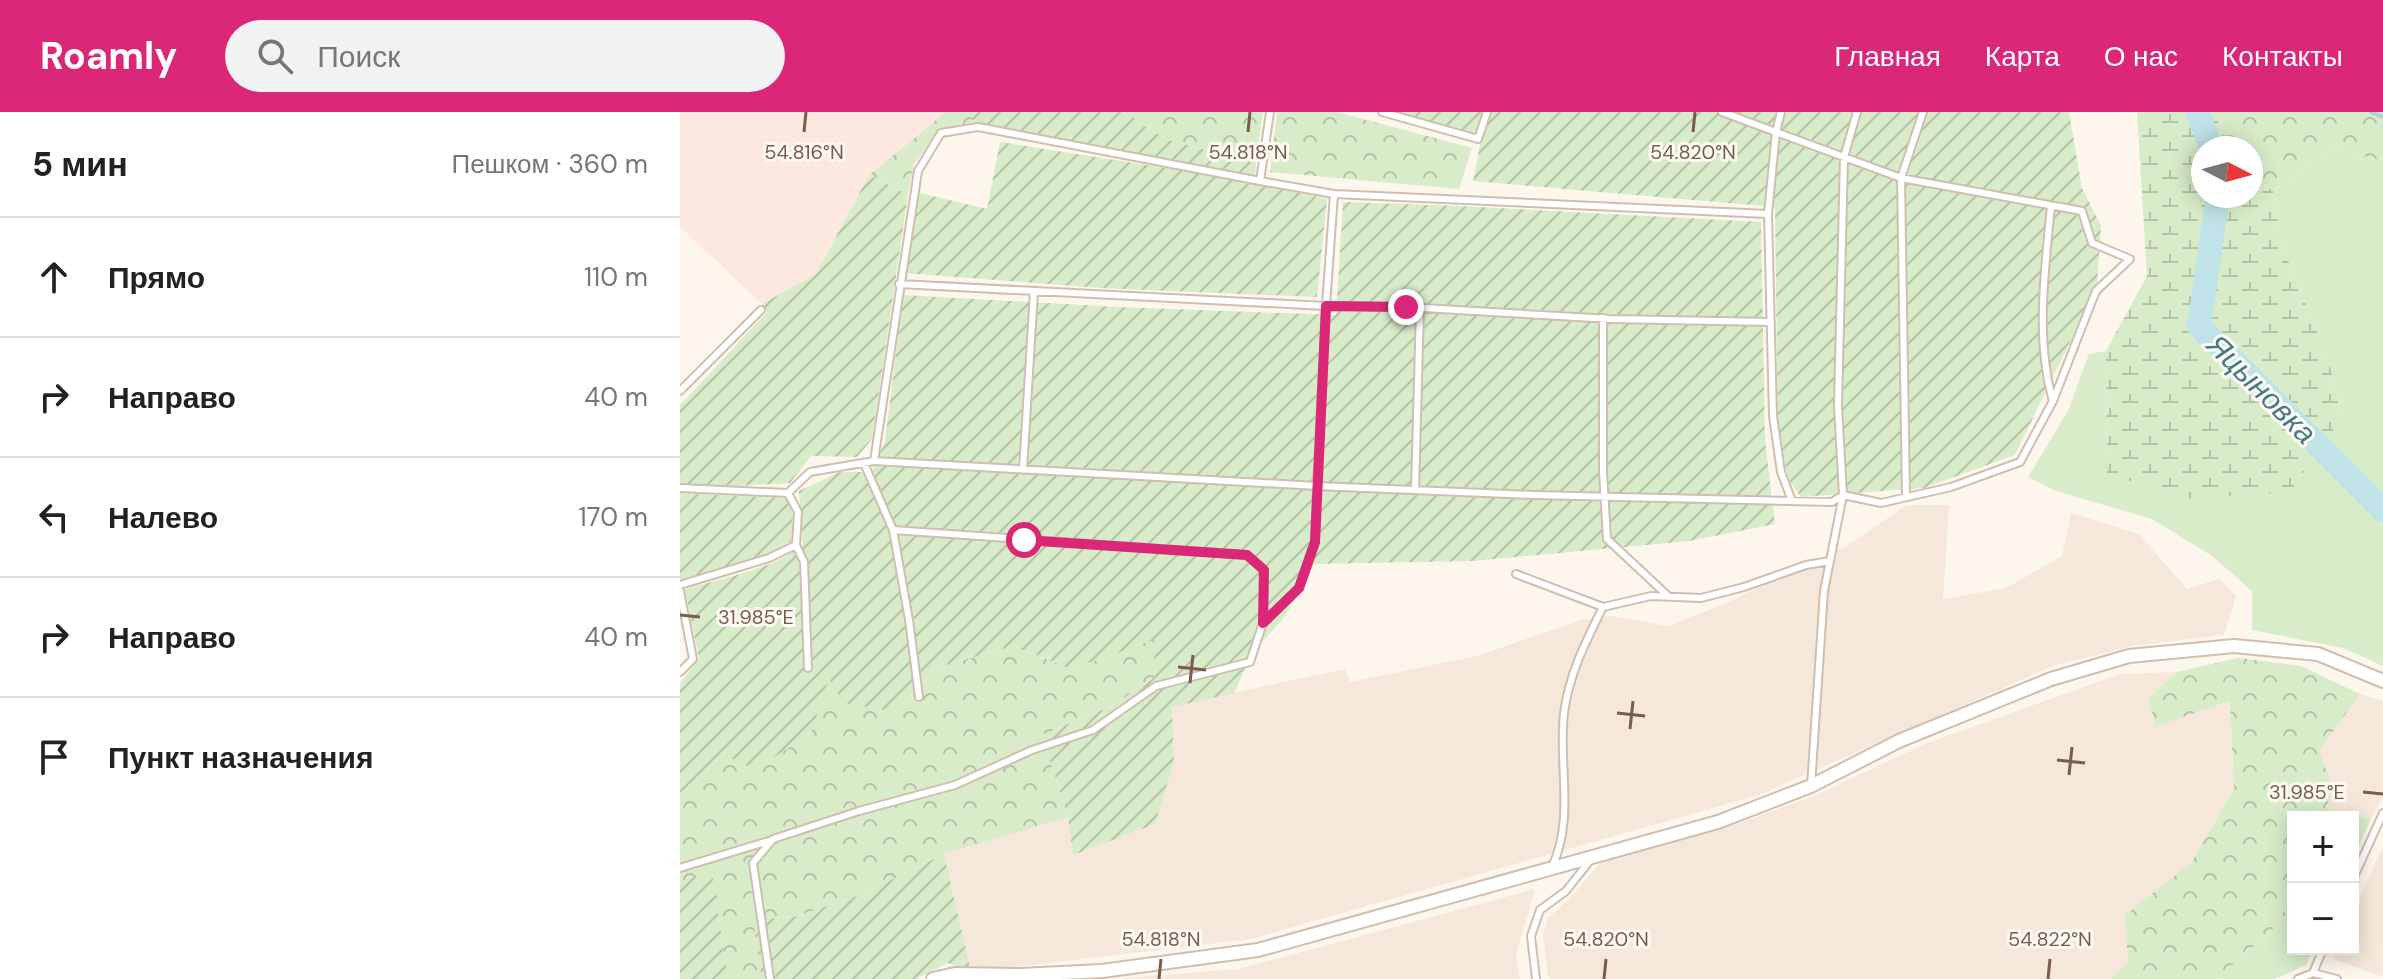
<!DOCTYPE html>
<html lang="ru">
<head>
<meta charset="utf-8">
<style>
  :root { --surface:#fff; --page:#f2f2f2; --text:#222; --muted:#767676; --line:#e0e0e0; --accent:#db2777 }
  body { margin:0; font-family:"DM Sans",sans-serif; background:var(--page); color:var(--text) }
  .controls { position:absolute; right:24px; bottom:24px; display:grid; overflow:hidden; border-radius:0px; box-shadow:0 4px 20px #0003 }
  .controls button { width:72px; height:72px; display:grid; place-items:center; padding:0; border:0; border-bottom:2px solid var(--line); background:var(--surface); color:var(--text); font:40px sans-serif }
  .compass { position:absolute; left:1511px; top:24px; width:72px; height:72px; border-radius:50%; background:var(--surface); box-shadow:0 4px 20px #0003; rotate:96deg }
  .stop { position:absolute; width:24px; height:24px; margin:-18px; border:6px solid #db2777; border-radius:50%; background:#fff }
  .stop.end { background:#db2777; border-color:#fff; box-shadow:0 2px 8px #0008 }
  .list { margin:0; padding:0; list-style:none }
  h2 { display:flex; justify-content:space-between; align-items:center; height:104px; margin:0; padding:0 32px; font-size:34px }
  h2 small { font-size:26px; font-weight:400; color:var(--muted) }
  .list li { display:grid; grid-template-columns:52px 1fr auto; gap:24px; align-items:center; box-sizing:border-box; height:120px; padding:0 32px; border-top:2px solid var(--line) }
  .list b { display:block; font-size:30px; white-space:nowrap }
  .list em { font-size:26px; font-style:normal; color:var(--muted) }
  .icon { flex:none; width:44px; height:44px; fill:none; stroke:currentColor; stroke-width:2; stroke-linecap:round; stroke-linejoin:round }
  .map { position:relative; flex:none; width:1703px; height:867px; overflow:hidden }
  header { display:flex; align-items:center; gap:48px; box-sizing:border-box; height:112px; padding:0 40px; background:var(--accent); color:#fff }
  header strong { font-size:38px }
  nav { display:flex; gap:44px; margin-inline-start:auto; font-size:28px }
  .search { width:560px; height:72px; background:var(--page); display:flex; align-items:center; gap:20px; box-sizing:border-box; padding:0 28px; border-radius:44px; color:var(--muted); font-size:30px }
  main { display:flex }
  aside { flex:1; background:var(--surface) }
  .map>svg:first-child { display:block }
</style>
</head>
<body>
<header>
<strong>Roamly</strong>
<div class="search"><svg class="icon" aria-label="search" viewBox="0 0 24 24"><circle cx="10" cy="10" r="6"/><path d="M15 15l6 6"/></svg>Поиск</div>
<nav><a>Главная</a><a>Карта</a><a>О нас</a><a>Контакты</a></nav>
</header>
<main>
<aside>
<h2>5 мин<small>Пешком · 360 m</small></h2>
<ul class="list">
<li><svg class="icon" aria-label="ahead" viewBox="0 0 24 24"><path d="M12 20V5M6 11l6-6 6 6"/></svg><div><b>Прямо</b></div><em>110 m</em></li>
<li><svg class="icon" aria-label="right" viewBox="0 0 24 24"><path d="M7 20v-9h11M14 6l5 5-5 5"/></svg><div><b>Направо</b></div><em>40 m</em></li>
<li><svg class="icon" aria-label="left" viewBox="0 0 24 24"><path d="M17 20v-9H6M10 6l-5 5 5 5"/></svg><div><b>Налево</b></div><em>170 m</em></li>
<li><svg class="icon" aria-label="right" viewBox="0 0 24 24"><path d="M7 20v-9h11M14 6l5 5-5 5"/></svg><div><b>Направо</b></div><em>40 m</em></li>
<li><svg class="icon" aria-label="arrive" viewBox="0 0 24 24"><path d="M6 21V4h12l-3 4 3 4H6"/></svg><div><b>Пункт назначения</b></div></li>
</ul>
</aside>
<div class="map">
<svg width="1703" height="867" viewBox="0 0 1703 867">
  <defs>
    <pattern id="forest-crowns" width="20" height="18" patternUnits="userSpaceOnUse" patternTransform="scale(2)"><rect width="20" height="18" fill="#d8ecc9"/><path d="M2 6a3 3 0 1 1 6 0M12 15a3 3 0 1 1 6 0" fill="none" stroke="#b4c2a5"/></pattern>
    <pattern id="wetland-marsh" width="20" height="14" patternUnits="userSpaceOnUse" patternTransform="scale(2)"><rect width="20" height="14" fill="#d8ecc9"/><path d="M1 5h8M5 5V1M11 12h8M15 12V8" fill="none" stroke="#b4c2a5"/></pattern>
    <pattern id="garden-furrows" width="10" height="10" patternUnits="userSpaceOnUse" patternTransform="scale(2)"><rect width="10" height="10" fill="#d8ecc9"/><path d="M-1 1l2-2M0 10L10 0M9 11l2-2" fill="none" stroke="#b4c2a5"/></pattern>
  </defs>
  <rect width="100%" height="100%" fill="#fdf6ec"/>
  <path fill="#f5e8da" d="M1227,393H1269L1263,487L1326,476L1382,444L1391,401L1459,422L1507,477L1539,467L1556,484L1544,523L1453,534L1375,553L1079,683L571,827L291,860L264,742L388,705L393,742L494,650L492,594L665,557L670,570L797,544L901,508L932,504L988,514L1047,491L1167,434Z
    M1497,560L1468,587L1550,589L1554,677L1511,751L1445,803L1448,850L1431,867H871L868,864L863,822L868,806L887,789L921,750L1037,719L1134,684L1245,632L1440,562Z
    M1680,582L1703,589V684L1691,707L1645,697L1654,677L1639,639Z
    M1703,734V865L1653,847L1658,837H1673V802Z
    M855,777L836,842L840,867H432L559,857Z"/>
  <path fill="#fde8e0" d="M0,0H266L189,63L136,162L82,192L0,115Z"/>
  <path fill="#d8ecc9" d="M1653,36L1703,49V554L1663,536L1572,518V479L1532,444L1472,407L1376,379L1348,365L1388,299L1409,242L1426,239L1427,361L1662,305L1649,250L1602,133L1593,79Z
    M1645,697L1691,707L1673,747V705H1642Z
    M1613,764V837H1633L1626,853L1595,867H1537L1605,806L1607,775Z"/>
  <path fill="url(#forest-crowns)" d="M266,0H292L293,10L260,17L234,52L228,83L189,63Z
    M442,0H583L576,51L488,28Z
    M597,0H657L792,36L779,77L590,60Z
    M1537,0H1703V49L1653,36L1593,79L1571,62V36H1549Z
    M474,527L476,564L432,594L362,623L388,705L264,742L180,783L114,805L74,808L82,867H48L32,760L0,770V681L43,642L150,565L219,600L252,557L333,534L391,557Z
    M1558,546L1621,554L1680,582L1639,639L1654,677L1642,705H1613V764L1607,775L1605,806L1537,867H1431L1448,850L1445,803L1511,751L1554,677L1550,589L1476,614L1468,587L1497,560Z"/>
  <path fill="url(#wetland-marsh)" d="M1457,0H1537L1549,36H1523V84H1571V62L1593,79L1602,133L1649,250L1662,305L1610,380L1501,387L1427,361L1426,239L1467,164Z"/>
  <path fill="url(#garden-furrows)" d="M292,0H442L488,28L576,51L575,65L293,10Z
    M712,0H1389L1402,76L1421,114L1417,174L1335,343L1244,376L1121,385L1109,368L1098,327L1095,95L793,69L801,27Z
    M320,30L569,69L647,87L637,185L421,176L225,161L236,80L307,97Z
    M189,63L228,83L192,327L177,345L131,344L110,371L56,374L0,372V293L87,200L82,192L136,162Z
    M663,90L780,94L1081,110L1085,328L1095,412L1009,429L793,449L634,452L606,503L573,540L554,581L492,595L494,650L475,712L393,743L388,705L362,623L432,594L475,565L474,528L391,557L333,534L252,557L219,600L163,591L149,566L130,623L74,657L43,642L0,681V571L19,547L5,477C43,466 91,458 123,433L119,379L160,360H192L205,329L223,183L438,195L656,203Z
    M0,381L108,386L113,399L111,429L87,442L0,468Z
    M264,742L291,860L268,851L236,867H82L73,808L114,805L180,783Z
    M32,759L48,867H0V770Z"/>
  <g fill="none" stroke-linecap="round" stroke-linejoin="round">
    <path stroke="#a5d3da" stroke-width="4" d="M1691,0L1703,5"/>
    <path stroke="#bfe3e8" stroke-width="24" d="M1518,0L1531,36
      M1538,84L1519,214L1703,398"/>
    <g stroke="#d1beb0" stroke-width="10">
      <path id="lane" d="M702,0L798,27L807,0
        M1101,0L1096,20L1221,66L1243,0
        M654,82L1088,102L1096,20L1042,0
        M1371,94C1365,157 1355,227 1373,289
        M1088,102L1093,304L1101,360L1112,389
        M219,172L646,194L654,82L580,69
        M923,206V360L927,427L988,484
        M1091,210L931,207L726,195L646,194L637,374L854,383L1152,390L1163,383L1158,294L1164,45L1177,0
        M0,279L81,198
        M184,351L213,418L567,443L584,458L583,511
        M343,358L354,179
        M0,376L108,381L130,360L194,349L238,59L261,21L298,15L580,69L590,0
        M735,378L740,196
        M213,418L229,508L239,585
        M116,433L124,450L128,556
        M836,462L923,495
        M0,473L89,446L116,433L118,400L108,381
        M0,479L13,547L0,560
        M1131,674L1144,479L1163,383L1201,391L1271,375L1340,350L1373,289L1416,179L1450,147L1412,131L1402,99L1221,66L1226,385
        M872,755C895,706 878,653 884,601C889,562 906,529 923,495L971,484L1021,486L1064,475L1126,453L1150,449
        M0,756L92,728
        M1673,767L1703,701
        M1633,861L1643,837
        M90,867L73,751L93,727L179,699L275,673L352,638L413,618L476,574L570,550L583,511L619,476L635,430L637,374L194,349
        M856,867L851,824L860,798L886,779L912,746
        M1618,867L1633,861L1657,867"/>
    </g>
    <g stroke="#d1beb0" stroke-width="16">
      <path id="street" d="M253,867L275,862L340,863L422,859L578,838L1038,710L1131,674L1219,629L1371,567L1449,544L1554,534L1638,542L1703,569"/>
    </g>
    <use href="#lane" stroke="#fff" stroke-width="6"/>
    <use href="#street" stroke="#fff" stroke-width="12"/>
  </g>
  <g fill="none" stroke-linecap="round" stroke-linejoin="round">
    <path stroke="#db2777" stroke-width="10" d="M344,428L567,443L584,458L583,511L619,476L635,430L646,194L726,195"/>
  </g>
  <path fill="none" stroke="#7a5c4d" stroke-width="3" d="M124,20L126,0M568,20L570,0M1013,20L1015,0M0,503L20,505M498,555L526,558M510,571L513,543M937,601L965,604M950,617L953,589M1377,648L1405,651M1389,663L1392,635M1683,680L1703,682M479,867L481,847M924,867L926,847M1368,867L1370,847"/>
  <g text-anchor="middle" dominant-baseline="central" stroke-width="6" stroke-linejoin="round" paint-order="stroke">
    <g font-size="30" font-style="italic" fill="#437c86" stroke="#fffaf3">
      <text transform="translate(1582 277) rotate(45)">Яцыновка</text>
    </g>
  </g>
  <g font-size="20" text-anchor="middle" fill="#7a5c4d" stroke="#fffaf3" stroke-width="6" stroke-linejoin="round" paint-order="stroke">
    <text x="124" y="47">54.816°N</text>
    <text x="568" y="47">54.818°N</text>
    <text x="1013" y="47">54.820°N</text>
    <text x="76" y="512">31.985°E</text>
    <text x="1627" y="687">31.985°E</text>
    <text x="481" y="834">54.818°N</text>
    <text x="926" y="834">54.820°N</text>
    <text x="1370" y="834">54.822°N</text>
  </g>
</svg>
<div class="controls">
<button>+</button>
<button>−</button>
</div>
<svg class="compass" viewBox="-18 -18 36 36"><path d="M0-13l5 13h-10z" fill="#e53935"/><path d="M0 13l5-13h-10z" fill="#767676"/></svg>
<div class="stop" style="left:344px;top:428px"></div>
<div class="stop end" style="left:726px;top:195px"></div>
</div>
</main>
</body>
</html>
